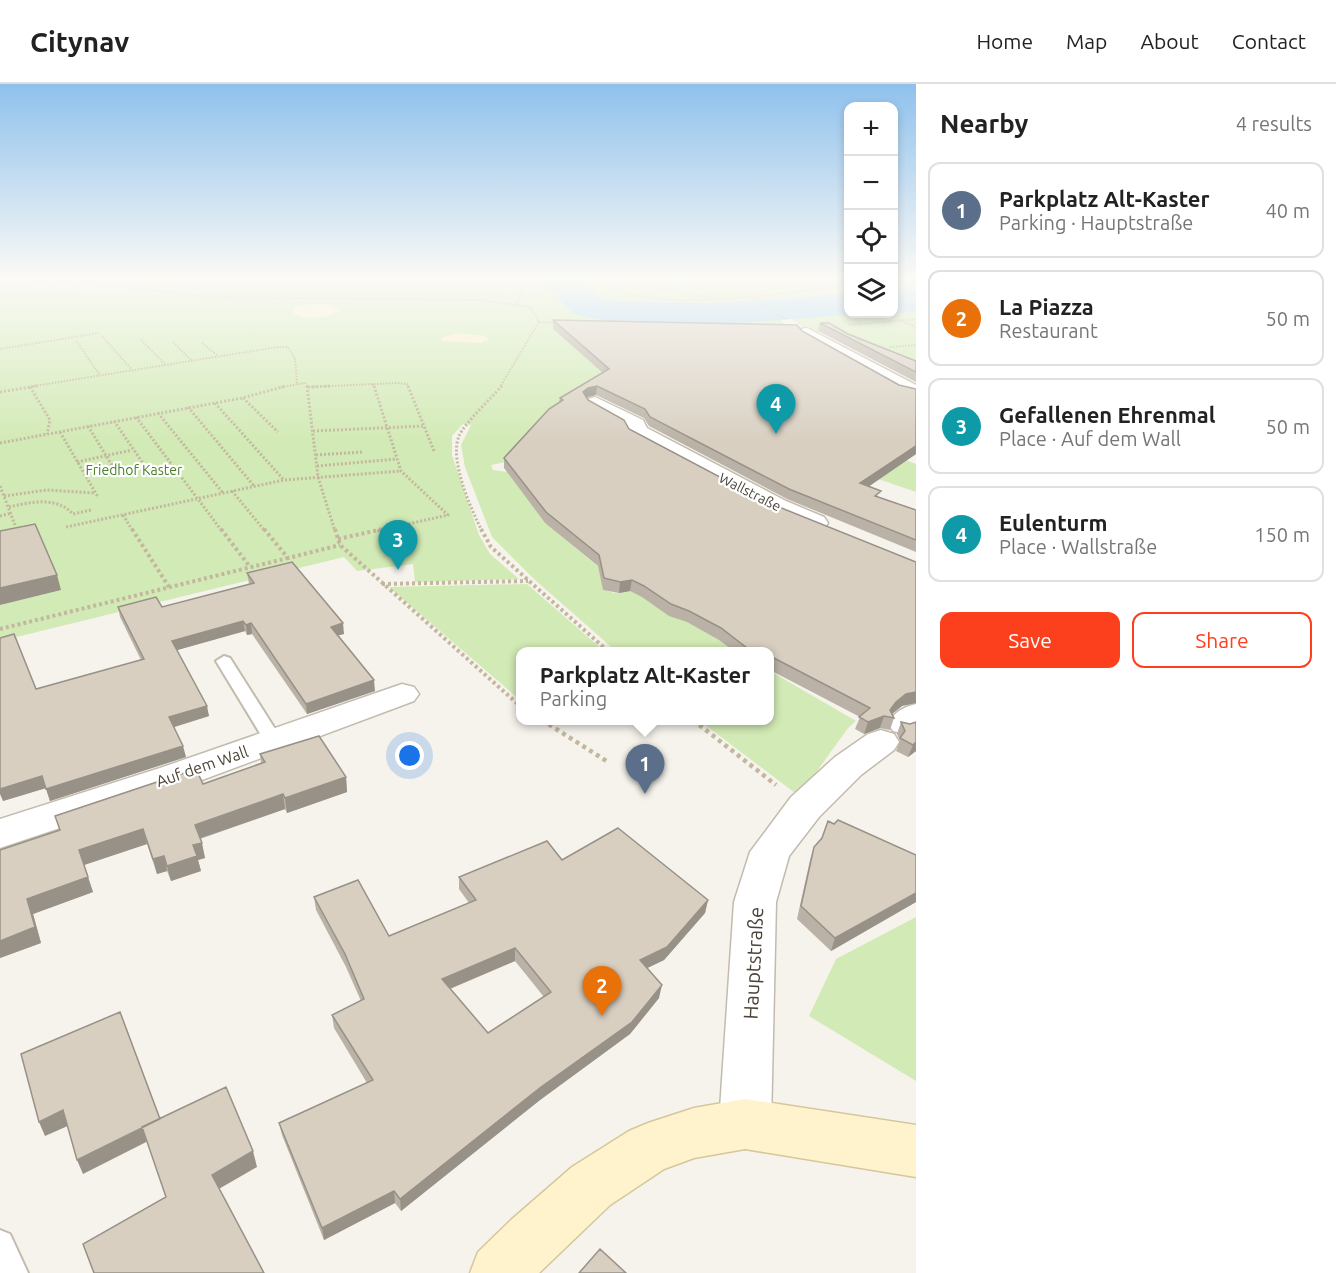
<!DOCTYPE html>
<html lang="en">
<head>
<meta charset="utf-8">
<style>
  :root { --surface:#fff; --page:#f2f2f2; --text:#222; --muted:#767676; --line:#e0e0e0; --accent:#fc3f1d }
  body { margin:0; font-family:Ubuntu,sans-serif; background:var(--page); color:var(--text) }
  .controls { position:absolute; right:18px; top:18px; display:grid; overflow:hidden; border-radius:12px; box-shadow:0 3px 9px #0003 }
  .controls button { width:54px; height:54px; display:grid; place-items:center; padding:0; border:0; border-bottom:2px solid var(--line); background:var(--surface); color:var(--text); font:30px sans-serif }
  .you { position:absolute; left:410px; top:672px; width:21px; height:21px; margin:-15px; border:4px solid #fff; border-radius:50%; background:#1a73e8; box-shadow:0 0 0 9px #1a73e833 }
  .badge { display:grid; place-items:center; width:39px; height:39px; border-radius:50%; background:var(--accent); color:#fff; font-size:20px; font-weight:700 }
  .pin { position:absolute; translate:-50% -50px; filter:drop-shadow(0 2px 3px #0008) }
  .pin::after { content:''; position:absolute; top:32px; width:21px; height:18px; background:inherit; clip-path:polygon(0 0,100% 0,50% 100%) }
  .popup { position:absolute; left:516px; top:563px; width:258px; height:78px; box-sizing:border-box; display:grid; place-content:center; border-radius:12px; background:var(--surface); filter:drop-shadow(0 2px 4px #0005); font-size:20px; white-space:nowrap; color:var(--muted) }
  .popup b { font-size:22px; color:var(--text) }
  .popup::after { content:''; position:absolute; left:50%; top:100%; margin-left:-12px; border:12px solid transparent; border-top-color:var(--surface) }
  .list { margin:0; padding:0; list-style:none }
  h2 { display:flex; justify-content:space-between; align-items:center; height:78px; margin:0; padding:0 24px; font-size:26px }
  h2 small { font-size:20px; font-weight:400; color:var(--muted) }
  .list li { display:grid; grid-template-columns:39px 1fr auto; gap:18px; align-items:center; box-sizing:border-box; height:96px; margin:0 12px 12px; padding:0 12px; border:2px solid var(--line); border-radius:12px }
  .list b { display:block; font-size:22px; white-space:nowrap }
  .list p { margin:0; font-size:20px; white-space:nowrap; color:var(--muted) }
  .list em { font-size:20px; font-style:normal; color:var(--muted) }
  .actions { display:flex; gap:12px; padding:18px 24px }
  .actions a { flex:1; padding:14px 0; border:2px solid var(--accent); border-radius:12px; text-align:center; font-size:21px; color:var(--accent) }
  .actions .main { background:var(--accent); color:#fff }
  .icon { flex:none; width:33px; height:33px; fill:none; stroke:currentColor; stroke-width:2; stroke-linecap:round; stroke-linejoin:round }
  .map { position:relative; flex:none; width:916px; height:1189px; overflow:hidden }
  header { display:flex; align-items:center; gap:36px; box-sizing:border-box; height:84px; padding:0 30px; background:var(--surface); border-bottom:2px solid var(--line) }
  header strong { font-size:28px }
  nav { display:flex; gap:33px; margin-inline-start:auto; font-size:21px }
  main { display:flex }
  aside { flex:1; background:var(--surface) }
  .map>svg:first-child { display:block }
</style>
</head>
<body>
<header>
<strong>Citynav</strong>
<nav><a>Home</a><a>Map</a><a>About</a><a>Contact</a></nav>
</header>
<main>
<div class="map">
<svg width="916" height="1189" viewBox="0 0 916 1189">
  <rect width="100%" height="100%" fill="#f6f3ec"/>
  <path fill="#d2eab5" d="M0,193H189L184,200L520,201L546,199L539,193H848V230H894V193H916V286L838,255L827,247L809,248L790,234L779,235L790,244L614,267L597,302L506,378L491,381L493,386L507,388L545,439L613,495L602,503C610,510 619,511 628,506L640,511L739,567H616L535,496L492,453L465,383L461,361L471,341L463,340L452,352V371L479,451L490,470L519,495L415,498L413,480L357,487L344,473L0,557V203L131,205L133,202L0,201Z
    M877,365L916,380V408L829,378Z
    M527,500L604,567L520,568V616L389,503Z
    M770,587L856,637L848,644L799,712L700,637L770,636Z
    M916,833V997L809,932L836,875Z"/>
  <path fill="#f9efc9" d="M314,220L331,221L339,226C327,236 306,236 293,229V226L297,222Z
    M457,249L485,252L490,256L480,259L441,257L442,254Z"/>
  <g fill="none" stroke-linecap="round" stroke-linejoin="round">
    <path fill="#a9d4f2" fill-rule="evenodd" d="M539,193H576L598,213L619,217L711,219L848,210V230H858L711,241L619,239L573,230Z
      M916,205V227L894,229V207Z"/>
    <g stroke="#c2bbae" stroke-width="4">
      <path id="lane" d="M224,572L230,574L282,656L279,660H267L264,656L216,577Z
        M0,1146L10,1150L28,1189H0Z"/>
    </g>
    <g stroke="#c2bbae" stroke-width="3">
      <path id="street" d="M807,244L916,301V313L898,308L801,253L798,249L801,245Z
        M595,313L643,336L647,344L786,417L824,433L828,439L824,445L815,447L806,445L768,427L629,353L625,344L588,323L584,319L588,315Z
        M402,600L414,603L419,610L414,617L186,702L0,764V735L160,684Z
        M916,620V647L905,650L893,647L888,639C895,628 903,623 916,620Z
        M881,646L894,650L899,658L894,666L861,691L819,733L789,772L776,818L771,1040L763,1058L745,1065L727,1058L719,1040L734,818L750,768L791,713L835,673L868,650Z"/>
    </g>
    <g stroke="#d6c79b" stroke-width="3">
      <path id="secondary" d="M745,1015L916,1041V1093L745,1065L694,1074L664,1085L610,1121L539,1189H470L478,1168L511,1136L572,1083L629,1047L648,1039L694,1024Z"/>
    </g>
    <path stroke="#c4b79f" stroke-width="2" stroke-dasharray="1.5 1.5" stroke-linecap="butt" d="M595,193C601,197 608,202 615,205C667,229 790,208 848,201
      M894,196L916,194
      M0,202L124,203L208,213L480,216L530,223L539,238L500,303
      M693,211L716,214
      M755,211L780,199L782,193
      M649,212L660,205L685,203
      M752,213L785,235
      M516,220L526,200L521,193
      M901,237L916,243
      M539,238L556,239
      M849,241L916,235
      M102,252L132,286
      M141,256L166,281
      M76,257L100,291
      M173,258L192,277
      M202,259L218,272
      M890,263L916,261
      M0,265L99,249
      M373,300L374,303
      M28,303L278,263H288L295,275L297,299
      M281,303L305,299L308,303
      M308,303L397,299L407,300L408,303"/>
    <path stroke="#c4b79f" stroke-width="3" stroke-dasharray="2 2" stroke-linecap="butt" d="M307,302L318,393L335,447
      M374,302L401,387L448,431L377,447
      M408,302L434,367
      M30,303L50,336L47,350
      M308,303L332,302
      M0,308L37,302
      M243,314L278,348
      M215,319L283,395
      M188,323L254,402
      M158,329L223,409
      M136,333L222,447
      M114,337L147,385
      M88,342L116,388
      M313,347L424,342
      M60,348L98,413
      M0,359L242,314L286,302
      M316,371L362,368
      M77,378L132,366
      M317,382L397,375
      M0,402L15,441
      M232,407L265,447
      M4,412L47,406L94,409
      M9,423C31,418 56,412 73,430L91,426
      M123,431L133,447
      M0,432L12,429
      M66,443L284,396L401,387
      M482,447C471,425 449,376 459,352C464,340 492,313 502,302"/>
    <path stroke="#c4b79f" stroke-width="4" stroke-dasharray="3 3" stroke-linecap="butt" d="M132,445L169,503
      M221,445L250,483
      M264,445L288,474L340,461
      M335,445L340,461L520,622
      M481,445L491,463L609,568
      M338,455L383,445
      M382,500L528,497
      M0,545L288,474"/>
    <path stroke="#c4b79f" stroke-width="4.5" stroke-dasharray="4 4" stroke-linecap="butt" d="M542,636L608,678
      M693,636L776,701"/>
    <use href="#lane" fill="#fff" fill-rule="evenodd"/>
    <use href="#street" fill="#fff" fill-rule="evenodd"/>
    <use href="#secondary" fill="#fff3cd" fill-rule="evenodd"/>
  </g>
  <path fill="#bab2a6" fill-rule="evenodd" d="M553,236L802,247L899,301L916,305V370L868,402L879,413L916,426V468L787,415L649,342L644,334L596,311L586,314L588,316L629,345L902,622L892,630L894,634L890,646L880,644L864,650L855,645L860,633L770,586V567H734L719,556L687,538L669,532L642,513L630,507L619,509L603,506L598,482L545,439L504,384V374L559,318L560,314L603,289L553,245Z
    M820,239L916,277V298L818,247Z
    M247,489L344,550L338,551L375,607L307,630L252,550L247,551L245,547L177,566L209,632L174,643L186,673L50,717L46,704L3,717L36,605L141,576L120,533L118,523H162L249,500Z
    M901,638L910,640L916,638V667L908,673L896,667L900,657L897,650Z
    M260,670L346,693L347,708L287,729L285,725L200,755L205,774L198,776L201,787L171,797L167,787L157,790L147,760L84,781L93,808L33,830L41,859L0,874V766L203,700L261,679Z
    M814,763L916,771V818L831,867L797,835L810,776Z
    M562,776L708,816L705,829L664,876L647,884L659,914L630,950L540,1016L401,1127L395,1119L324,1156L282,1051L279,1039L367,999L334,944L332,931L361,917L346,883L316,826L314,813L389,852L469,819L459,805V793ZM515,877L544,913L488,949L450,905Z"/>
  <path fill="#979187" d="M597,302L596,311L587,313L582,317L583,308L588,304Z
    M916,362V370L858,410L860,399Z
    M57,491L61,506L0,521V504Z
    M632,496L630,507L619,509L620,498Z
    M243,537L245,547L174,567L172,557Z
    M251,539L252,550L247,551L246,541Z
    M343,539L344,550L332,553L331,543Z
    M374,596L375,607L307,630L306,620Z
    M916,608V619L902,622L892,630L890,626L896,618L906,610Z
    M207,622L209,632L171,644L169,633Z
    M884,632L880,644L864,650L868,638Z
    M916,658V667L908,673L913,661Z
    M183,662L186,673L50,717L46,705Z
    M42,692L46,704L3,717L0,710V705Z
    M346,693L347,708L287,729L285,714Z
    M283,710L285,725L198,755L195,741Z
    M143,745L147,760L84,781L79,766Z
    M202,759L205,774L198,776L201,787L171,797L167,782L193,761Z
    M164,772L167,787L157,790L153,775Z
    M88,793L93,808L33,830L41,859L0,874V857L27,815Z
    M916,809V818L831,867L835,854Z
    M708,816L705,829L664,876L637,889L640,876Z
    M515,864V877L442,908V895Z
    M662,901L659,914L630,950L540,1016L401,1127L400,1115Z
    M63,1026L70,1041L45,1052L39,1038Z
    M160,1035L164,1049L83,1090L77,1076Z
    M253,1067L257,1083L217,1106L212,1091Z
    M394,1107L395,1119L324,1156L322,1144Z"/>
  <path fill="#d8cfc1" stroke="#979187" stroke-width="1.5" fill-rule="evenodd" d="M553,236L797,241L802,247L899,301L916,305V362L860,399L881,407L875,412L916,426V456L789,405L650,333L645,325L597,302L588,304L583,308L588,316L624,336L629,345L769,419L916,478V608L906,610L896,618L890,626L894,634L884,632L868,638L859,633L870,624L770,572V567H760L755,565L751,567L721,544L689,527L671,520L644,502L632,496L620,498L604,494L599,471L546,428L504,374L549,325L563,316L560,314L609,285Z
    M820,239H829L848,250L916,277V288Z
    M35,440L57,491L0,504V447Z
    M292,478L343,539L331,543L374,596L306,620L251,539L246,541L243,537L172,557L207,622L169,633L183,662L46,705L42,692L0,705V554L14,550L36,605L144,575L118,523L156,513L162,523L254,499L247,489Z
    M901,638L910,640L916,638V658L913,661L900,654L905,647Z
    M319,652L346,693L285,714L283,710L195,741L202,759L193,761L197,772L167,782L164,772L153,775L143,745L79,766L88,793L27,815L35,843L0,857V766L60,746L55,732L196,685L203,700L265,678L260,670Z
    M838,736L916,771V809L835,854L801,822L814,763L822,754L828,737L834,740Z
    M618,744L708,816L667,863L640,876L662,901L632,938L541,1003L400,1115L394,1107L322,1144L279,1039L373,996L332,931L364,915L345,870L314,813L358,796L389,852L476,816L459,793L547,757L562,776ZM515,864L551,908L488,949L442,895Z
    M120,928L160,1035L77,1076L63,1026L39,1038L21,970Z
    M226,1003L253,1067L212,1091L264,1189H94L83,1160L166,1113L142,1043Z
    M600,1165L626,1189H579Z"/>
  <linearGradient id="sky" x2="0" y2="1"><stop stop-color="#8fc1ec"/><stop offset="0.54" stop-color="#fbfaf6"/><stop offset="1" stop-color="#fbfaf6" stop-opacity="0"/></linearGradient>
  <rect width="916" height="359" fill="url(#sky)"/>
  <g text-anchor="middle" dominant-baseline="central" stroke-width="4.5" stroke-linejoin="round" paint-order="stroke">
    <g font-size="14" fill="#4a7f2a" stroke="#fff">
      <text x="134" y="386">Friedhof Kaster</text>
    </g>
    <g font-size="14" fill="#4b4439" stroke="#fff">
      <text transform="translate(750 408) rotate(27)">Wallstraße</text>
    </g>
    <g font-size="16" fill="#4b4439" stroke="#fff">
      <text transform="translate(202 682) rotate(-19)">Auf dem Wall</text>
    </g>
    <g font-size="20" fill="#4b4439" stroke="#fff">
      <text transform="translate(753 879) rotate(-87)">Hauptstraße</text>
    </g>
  </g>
</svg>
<div class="controls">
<button>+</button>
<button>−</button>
<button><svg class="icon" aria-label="locate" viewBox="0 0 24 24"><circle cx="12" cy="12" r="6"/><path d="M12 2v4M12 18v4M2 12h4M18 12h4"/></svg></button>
<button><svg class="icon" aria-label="layers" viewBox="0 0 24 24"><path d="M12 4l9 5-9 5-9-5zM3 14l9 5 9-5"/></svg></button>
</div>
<div class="you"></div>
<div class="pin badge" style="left:645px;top:710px;background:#5c6f8a">1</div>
<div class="popup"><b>Parkplatz Alt-Kaster</b>Parking</div>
<div class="pin badge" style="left:602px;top:932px;background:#e8710a">2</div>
<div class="pin badge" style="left:398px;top:486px;background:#0f9aa8">3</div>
<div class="pin badge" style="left:776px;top:350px;background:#0f9aa8">4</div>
</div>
<aside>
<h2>Nearby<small>4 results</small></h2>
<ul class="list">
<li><span class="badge" style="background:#5c6f8a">1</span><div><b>Parkplatz Alt-Kaster</b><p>Parking · Hauptstraße</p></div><em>40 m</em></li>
<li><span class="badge" style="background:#e8710a">2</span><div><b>La Piazza</b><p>Restaurant</p></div><em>50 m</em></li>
<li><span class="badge" style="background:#0f9aa8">3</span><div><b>Gefallenen Ehrenmal</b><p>Place · Auf dem Wall</p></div><em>50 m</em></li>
<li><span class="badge" style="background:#0f9aa8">4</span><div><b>Eulenturm</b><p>Place · Wallstraße</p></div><em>150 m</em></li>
</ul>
<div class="actions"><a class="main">Save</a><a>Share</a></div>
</aside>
</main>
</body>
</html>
